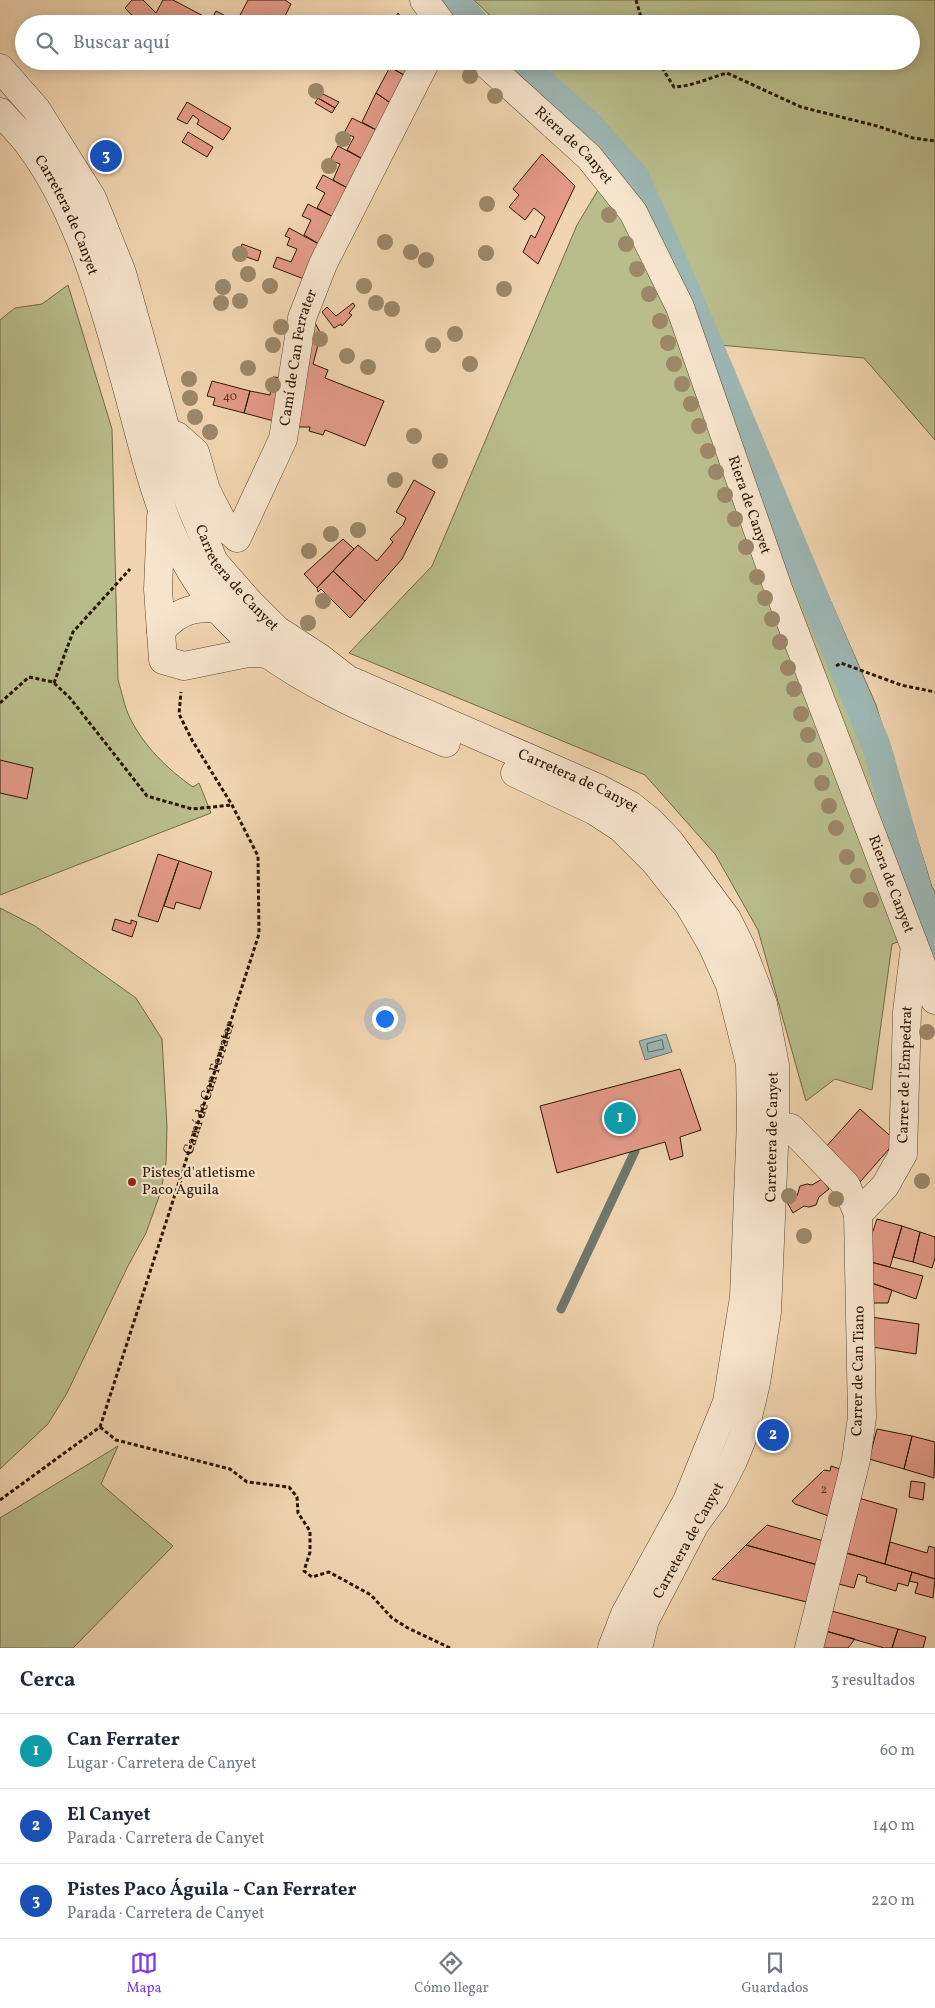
<!DOCTYPE html>
<html lang="es">
<head>
<meta charset="utf-8">
<style>
  :root { --surface:#fff; --page:#f6f6f7; --text:#1f2937; --muted:#747a83; --line:#e0e1e3; --accent:#7c3aed }
  body { margin:0; font-family:Vollkorn,serif; background:var(--page); color:var(--text) }
  .you { position:absolute; left:384px; top:1018px; width:18px; height:18px; margin:-12px; border:4px solid #fff; border-radius:50%; background:#1a73e8; box-shadow:0 0 0 8px #1a73e833 }
  .badge { display:grid; place-items:center; width:32px; height:32px; border-radius:50%; background:var(--accent); color:#fff; font-size:16px; font-weight:700 }
  .pin { position:absolute; translate:-50% -50%; border:2px solid #fff; box-shadow:0 1px 5px #0006 }
  .list { margin:0; padding:0; list-style:none }
  h2 { display:flex; justify-content:space-between; align-items:center; height:65px; margin:0; padding:0 20px; font-size:21px }
  h2 small { font-size:16px; font-weight:400; color:var(--muted) }
  .list li { display:grid; grid-template-columns:32px 1fr auto; gap:15px; align-items:center; box-sizing:border-box; height:75px; padding:0 20px; border-top:1px solid var(--line) }
  .list b { display:block; font-size:19px; white-space:nowrap }
  .list p { margin:0; font-size:16px; white-space:nowrap; color:var(--muted) }
  .list em { font-size:16px; font-style:normal; color:var(--muted) }
  .icon { flex:none; width:28px; height:28px; fill:none; stroke:currentColor; stroke-width:2; stroke-linecap:round; stroke-linejoin:round }
  .map { position:relative; flex:none; width:935px; height:1648px; overflow:hidden }
  .search { position:absolute; background:var(--surface); box-shadow:0 2px 12px #0003; left:15px; right:15px; top:15px; height:55px; display:flex; align-items:center; gap:12px; box-sizing:border-box; padding:0 18px; border-radius:28px; color:var(--muted); font-size:19px }
  .sheet { height:290px; background:var(--surface) }
  nav { display:flex; justify-content:space-around; align-items:center; box-sizing:border-box; height:70px; border-top:1px solid var(--line); background:var(--surface); font-size:14px; color:var(--muted) }
  nav a { display:grid; justify-items:center; gap:2px }
  nav .on { color:var(--accent) }
  .map>svg:first-child { display:block }
</style>
</head>
<body>
<div class="map">
<svg width="935" height="1648" viewBox="0 0 935 1648">
  <rect width="100%" height="100%" fill="#f1d5b0"/>
  <filter id="stains"><feTurbulence type="fractalNoise" baseFrequency=".004" numOctaves="4"/><feColorMatrix values="0 0 0 0 .2 0 0 0 0 .09 0 0 0 0 .02 0 0 0 .5 -.17"/></filter>
  <radialGradient id="worn" r=".72"><stop offset=".6" stop-color="#630" stop-opacity="0"/><stop offset="1" stop-color="#630" stop-opacity=".3"/></radialGradient>
  <path fill="#b9bd8c" stroke="#726a48" d="M474,0H935V440L864,358L719,345L876,705L932,887L935,891V938L931,931L892,944L872,1090L835,1079L806,1101L758,930L715,854L645,775L349,653L432,566L577,225L625,145L538,61H911V24H499Z
    M68,285L112,429L118,680C122,692 124,706 130,718C143,745 168,770 193,787L199,783L211,813L0,895V320L15,308L42,304Z
    M0,908L35,926L136,998L162,1039L167,1126L166,1163L161,1191L146,1233L128,1266L67,1393L48,1424L0,1469Z
    M118,1446L101,1484L173,1546L73,1648H0V1518Z"/>
  <path fill="#9db7b4" stroke="#6f776e" d="M666,1034L672,1052L645,1060L639,1041Z"/>
  <g fill="none" stroke-linecap="round" stroke-linejoin="round">
    <path stroke="#64665c" stroke-width="1" d="M662,1040L664,1049L648,1052L647,1044Z"/>
    <path stroke="#6f776e" stroke-width="9" d="M561,1309L635,1151"/>
    <path stroke="#9db7b4" stroke-width="29" d="M455,0L475,24
      M517,61L589,125L635,177L685,289L876,745L930,934L935,944"/>
  </g>
  <path fill="#e49a87" stroke="#2b1604" d="M132,0H143L156,13L163,0H173L211,20L216,11L224,15L219,24H140L125,8Z
    M248,0H285L291,4L281,24H252L239,17Z
    M398,13L406,24H392Z
    M239,17L252,24H238L236,23Z
    M393,61H418L409,78L390,67Z
    M390,67L409,78L395,106L376,93Z
    M321,93L339,102L335,108L318,98Z
    M376,93L395,106L382,133L362,122Z
    M318,98L335,108L332,113L315,103Z
    M187,102L231,128L223,140L197,124L199,120L193,115L187,124L177,119Z
    M352,118L382,133L368,162L347,150L354,137L344,133Z
    M188,132L213,147L207,157L182,142Z
    M338,146L368,162L353,191L333,180L340,164L330,160Z
    M542,154L575,186L538,264L523,252L531,235L535,238L545,217L534,208L525,220L509,207L519,195L513,189Z
    M323,175L353,191L339,220L317,208L325,193L316,188Z
    M308,204L339,220L326,248L304,235L311,220L302,216Z
    M289,228L326,248L309,281L273,267L277,257L291,262L297,249L287,245L290,238L285,236Z
    M242,244L261,251L258,261L238,254Z
    M353,303L355,306L349,313L352,315L342,326L341,324L334,328L322,312L327,307L336,316Z
    M314,321L321,334L313,364L328,370L325,378L384,401L365,446L325,430L323,435L309,431L310,427H292Z
    M273,377L285,378L281,423L244,413L250,391L270,395Z
    M212,381L250,391L244,413L213,405L215,398L207,396Z
    M414,480L435,492L402,559L365,601L333,571L358,545L377,561L393,542L390,539L403,525L406,518L396,512Z
    M343,539L354,549L317,588L304,574Z
    M333,571L365,601L350,618L321,589L318,592L317,588Z
    M0,760L33,768L27,799L0,793Z
    M158,854L179,861L158,922L138,916Z
    M179,861L212,872L200,909L176,902L174,909L164,906Z
    M115,919L131,924V920L137,922L132,937L112,930Z
    M680,1069L701,1130L680,1137L683,1156L670,1160L665,1142L557,1173L540,1106Z
    M860,1109L896,1141L860,1182L824,1149Z
    M822,1179L829,1189L819,1197L816,1205L809,1207L804,1206L793,1213L787,1202L797,1196L800,1186L807,1184L812,1185Z
    M877,1219L902,1226L890,1267L867,1261L868,1246Z
    M902,1226L920,1232L913,1262L893,1257Z
    M920,1232L935,1237V1258L932,1268L913,1262Z
    M867,1261L923,1276L916,1299L869,1282Z
    M869,1282L892,1290L888,1303H870Z
    M871,1317L919,1324L916,1354L872,1347Z
    M877,1429L912,1436L904,1469L869,1459Z
    M912,1436L935,1442L934,1478L904,1469Z
    M831,1466L843,1470L837,1519L795,1504L792,1501L824,1470L830,1471Z
    M911,1481L925,1483L923,1500L909,1497Z
    M855,1497L897,1509L885,1564L843,1552Z
    M767,1525L831,1543L825,1567L746,1545Z
    M890,1542L927,1553L929,1546L935,1548V1579L885,1564Z
    M746,1545L825,1567L815,1604L712,1579Z
    M843,1552L912,1572L908,1586L898,1583L896,1591L866,1582L867,1577L858,1574L854,1588L835,1583Z
    M912,1572L935,1579L933,1598L915,1593L918,1583L909,1581Z
    M828,1610L898,1629L892,1648H884L822,1630Z
    M898,1629L926,1637L923,1648H892Z
    M822,1630L855,1639L848,1648H818Z"/>
  <g fill="none" stroke-linecap="round" stroke-linejoin="round">
    <g stroke="#5c462f" stroke-width="29">
      <g id="minor">
        <path d="M424,0L442,24"/>
        <path id="s2" d="M483,61L589,157L633,212L680,307L779,591L935,1000"/>
        <path id="s3" d="M0,68L36,109L92,198L122,273L180,480L214,562L249,602L277,630L320,658L347,679L598,788L630,805L651,822L670,842L727,919L741,947L763,1004L775,1065V1125L767,1312L756,1383L744,1434L733,1461L714,1498L695,1524L645,1620L638,1648"/>
        <path id="s4" d="M0,112C10,123 21,134 30,146C79,212 104,305 126,384C151,474 165,559 235,627C289,679 377,715 446,743"/>
        <path id="s5" d="M167,433L177,436L195,452L206,490L225,527L237,538L283,439L302,318L323,264L426,61"/>
        <path d="M161,517L158,589L163,660L184,666L248,653L271,654"/>
        <path d="M161,631C181,606 202,606 231,610"/>
        <path d="M515,773L595,811L621,828L655,862L689,905L712,945L730,985L750,1064L751,1121L744,1297L727,1402L687,1501L625,1614L612,1648"/>
        <path d="M775,1125L791,1128L846,1185L858,1214L862,1417L856,1460L809,1648"/>
        <path id="s6" d="M858,1214L885,1186L903,1154L907,1012L914,954"/>
      </g>
    </g>
    <g stroke="#2b1604" stroke-width="3" stroke-dasharray="4 2.5" stroke-linecap="butt">
      <path d="M636,0L643,24"/>
      <path d="M661,61L664,71L674,87C693,86 709,78 727,73L801,107L877,126L913,138L935,141"/>
      <path d="M836,666L841,663L901,685L935,692"/>
      <path d="M54,683L73,632L130,569"/>
      <path d="M0,703L29,677L53,682L70,698L147,796L192,809L232,805"/>
      <path d="M100,1427L116,1440L230,1469L247,1482L289,1487L297,1497L298,1513L310,1531V1552L304,1571L312,1577L329,1572L371,1595L392,1618L408,1628L450,1648"/>
      <path id="s1" d="M0,1500L100,1427L259,934L258,856L232,805L192,740L179,714L181,692"/>
    </g>
    <use href="#minor" stroke="#f6e4cc" stroke-width="28"/>
  </g>
  <g fill="#9c8768">
    <circle cx="470" cy="76" r="8"/>
    <circle cx="316" cy="91" r="8"/>
    <circle cx="495" cy="96" r="8"/>
    <circle cx="343" cy="139" r="8"/>
    <circle cx="329" cy="166" r="8"/>
    <circle cx="487" cy="204" r="8"/>
    <circle cx="609" cy="215" r="8"/>
    <circle cx="385" cy="242" r="8"/>
    <circle cx="626" cy="244" r="8"/>
    <circle cx="411" cy="252" r="8"/>
    <circle cx="486" cy="253" r="8"/>
    <circle cx="240" cy="254" r="8"/>
    <circle cx="426" cy="260" r="8"/>
    <circle cx="637" cy="269" r="8"/>
    <circle cx="248" cy="274" r="8"/>
    <circle cx="270" cy="286" r="8"/>
    <circle cx="364" cy="286" r="8"/>
    <circle cx="223" cy="287" r="8"/>
    <circle cx="504" cy="289" r="8"/>
    <circle cx="649" cy="294" r="8"/>
    <circle cx="240" cy="301" r="8"/>
    <circle cx="221" cy="303" r="8"/>
    <circle cx="376" cy="303" r="8"/>
    <circle cx="392" cy="309" r="8"/>
    <circle cx="660" cy="321" r="8"/>
    <circle cx="281" cy="327" r="8"/>
    <circle cx="455" cy="334" r="8"/>
    <circle cx="320" cy="339" r="8"/>
    <circle cx="668" cy="343" r="8"/>
    <circle cx="273" cy="345" r="8"/>
    <circle cx="433" cy="345" r="8"/>
    <circle cx="347" cy="356" r="8"/>
    <circle cx="470" cy="364" r="8"/>
    <circle cx="674" cy="364" r="8"/>
    <circle cx="368" cy="367" r="8"/>
    <circle cx="248" cy="368" r="8"/>
    <circle cx="189" cy="379" r="8"/>
    <circle cx="682" cy="384" r="8"/>
    <circle cx="273" cy="385" r="8"/>
    <circle cx="190" cy="398" r="8"/>
    <circle cx="691" cy="404" r="8"/>
    <circle cx="195" cy="417" r="8"/>
    <circle cx="699" cy="426" r="8"/>
    <circle cx="210" cy="432" r="8"/>
    <circle cx="414" cy="436" r="8"/>
    <circle cx="708" cy="451" r="8"/>
    <circle cx="440" cy="461" r="8"/>
    <circle cx="716" cy="472" r="8"/>
    <circle cx="395" cy="480" r="8"/>
    <circle cx="725" cy="495" r="8"/>
    <circle cx="735" cy="519" r="8"/>
    <circle cx="358" cy="530" r="8"/>
    <circle cx="331" cy="534" r="8"/>
    <circle cx="746" cy="547" r="8"/>
    <circle cx="309" cy="551" r="8"/>
    <circle cx="757" cy="577" r="8"/>
    <circle cx="765" cy="598" r="8"/>
    <circle cx="323" cy="601" r="8"/>
    <circle cx="772" cy="619" r="8"/>
    <circle cx="308" cy="623" r="8"/>
    <circle cx="780" cy="642" r="8"/>
    <circle cx="788" cy="668" r="8"/>
    <circle cx="794" cy="689" r="8"/>
    <circle cx="801" cy="714" r="8"/>
    <circle cx="808" cy="735" r="8"/>
    <circle cx="815" cy="760" r="8"/>
    <circle cx="822" cy="783" r="8"/>
    <circle cx="829" cy="806" r="8"/>
    <circle cx="836" cy="828" r="8"/>
    <circle cx="847" cy="857" r="8"/>
    <circle cx="858" cy="876" r="8"/>
    <circle cx="871" cy="900" r="8"/>
    <circle cx="927" cy="1032" r="8"/>
    <circle cx="922" cy="1181" r="8"/>
    <circle cx="789" cy="1196" r="8"/>
    <circle cx="836" cy="1199" r="8"/>
    <circle cx="804" cy="1236" r="8"/>
  </g>
  <circle fill="#8f2418" stroke="#f6e4cc" stroke-width="2" cx="132" cy="1182" r="5"/>
  <g text-anchor="middle" dominant-baseline="central" stroke-width="4.5" stroke-linejoin="round" paint-order="stroke">
    <g font-size="12" fill="#593725">
      <text x="230" y="397">40</text>
      <text x="824" y="1490">2</text>
    </g>
    <g font-size="15" fill="#2b1604" stroke="#f6e4cc">
      <text stroke="none"><textPath href="#s2" startOffset="124">Riera de Canyet</textPath></text>
      <text stroke="none"><textPath href="#s4" startOffset="124">Carretera de Canyet</textPath></text>
      <text stroke="none"><textPath href="#s5" startOffset="324">Camí de Can Ferrater</textPath></text>
      <text stroke="none"><textPath href="#s2" startOffset="529">Riera de Canyet</textPath></text>
      <text stroke="none"><textPath href="#s3" startOffset="570">Carretera de Canyet</textPath></text>
      <text stroke="none"><textPath href="#s3" startOffset="975">Carretera de Canyet</textPath></text>
      <text stroke="none"><textPath href="#s2" startOffset="934">Riera de Canyet</textPath></text>
      <text stroke="none"><textPath href="#s6" startOffset="155">Carrer de l'Empedrat</textPath></text>
      <text stroke="none"><textPath href="#s1" startOffset="480">Camí de Can Ferrater</textPath></text>
      <text transform="translate(773 1137) rotate(-89)">Carretera de Canyet</text>
      <text transform="translate(859 1371) rotate(-89)">Carrer de Can Tiano</text>
      <text transform="translate(689 1541) rotate(-61)">Carretera de Canyet</text>
    </g>
    <g font-size="15" fill="#2b1604" stroke="#f6e4cc" text-anchor="start">
      <text x="142" y="1173">Pistes d'atletisme<tspan x="142" dy="17">Paco Águila</tspan></text>
    </g>
  </g>
  <rect width="100%" height="100%" filter="url(#stains)"/>
  <rect width="100%" height="100%" fill="url(#worn)"/>
</svg>
<div class="you"></div>
<div class="pin badge" style="left:620px;top:1118px;background:#0f9aa8">1</div>
<div class="pin badge" style="left:773px;top:1435px;background:#1a4fb4">2</div>
<div class="pin badge" style="left:106px;top:156px;background:#1a4fb4">3</div>
<div class="search"><svg class="icon" aria-label="search" viewBox="0 0 24 24"><circle cx="10" cy="10" r="6"/><path d="M15 15l6 6"/></svg>Buscar aquí</div>
</div>
<section class="sheet">
<h2>Cerca<small>3 resultados</small></h2>
<ul class="list">
<li><span class="badge" style="background:#0f9aa8">1</span><div><b>Can Ferrater</b><p>Lugar · Carretera de Canyet</p></div><em>60 m</em></li>
<li><span class="badge" style="background:#1a4fb4">2</span><div><b>El Canyet</b><p>Parada · Carretera de Canyet</p></div><em>140 m</em></li>
<li><span class="badge" style="background:#1a4fb4">3</span><div><b>Pistes Paco Águila - Can Ferrater</b><p>Parada · Carretera de Canyet</p></div><em>220 m</em></li>
</ul>
</section>
<nav>
<a class="on"><svg class="icon" aria-label="map" viewBox="0 0 24 24"><path d="M3 6l6-2 6 2 6-2v14l-6 2-6-2-6 2zM9 4v14M15 6v14"/></svg>Mapa</a>
<a><svg class="icon" aria-label="directions" viewBox="0 0 24 24"><path d="M12 3l9 9-9 9-9-9zM9 14v-3h6M13 9l2 2-2 2"/></svg>Cómo llegar</a>
<a><svg class="icon" aria-label="saved" viewBox="0 0 24 24"><path d="M7 4h10v16l-5-4-5 4z"/></svg>Guardados</a>
</nav>
</body>
</html>
